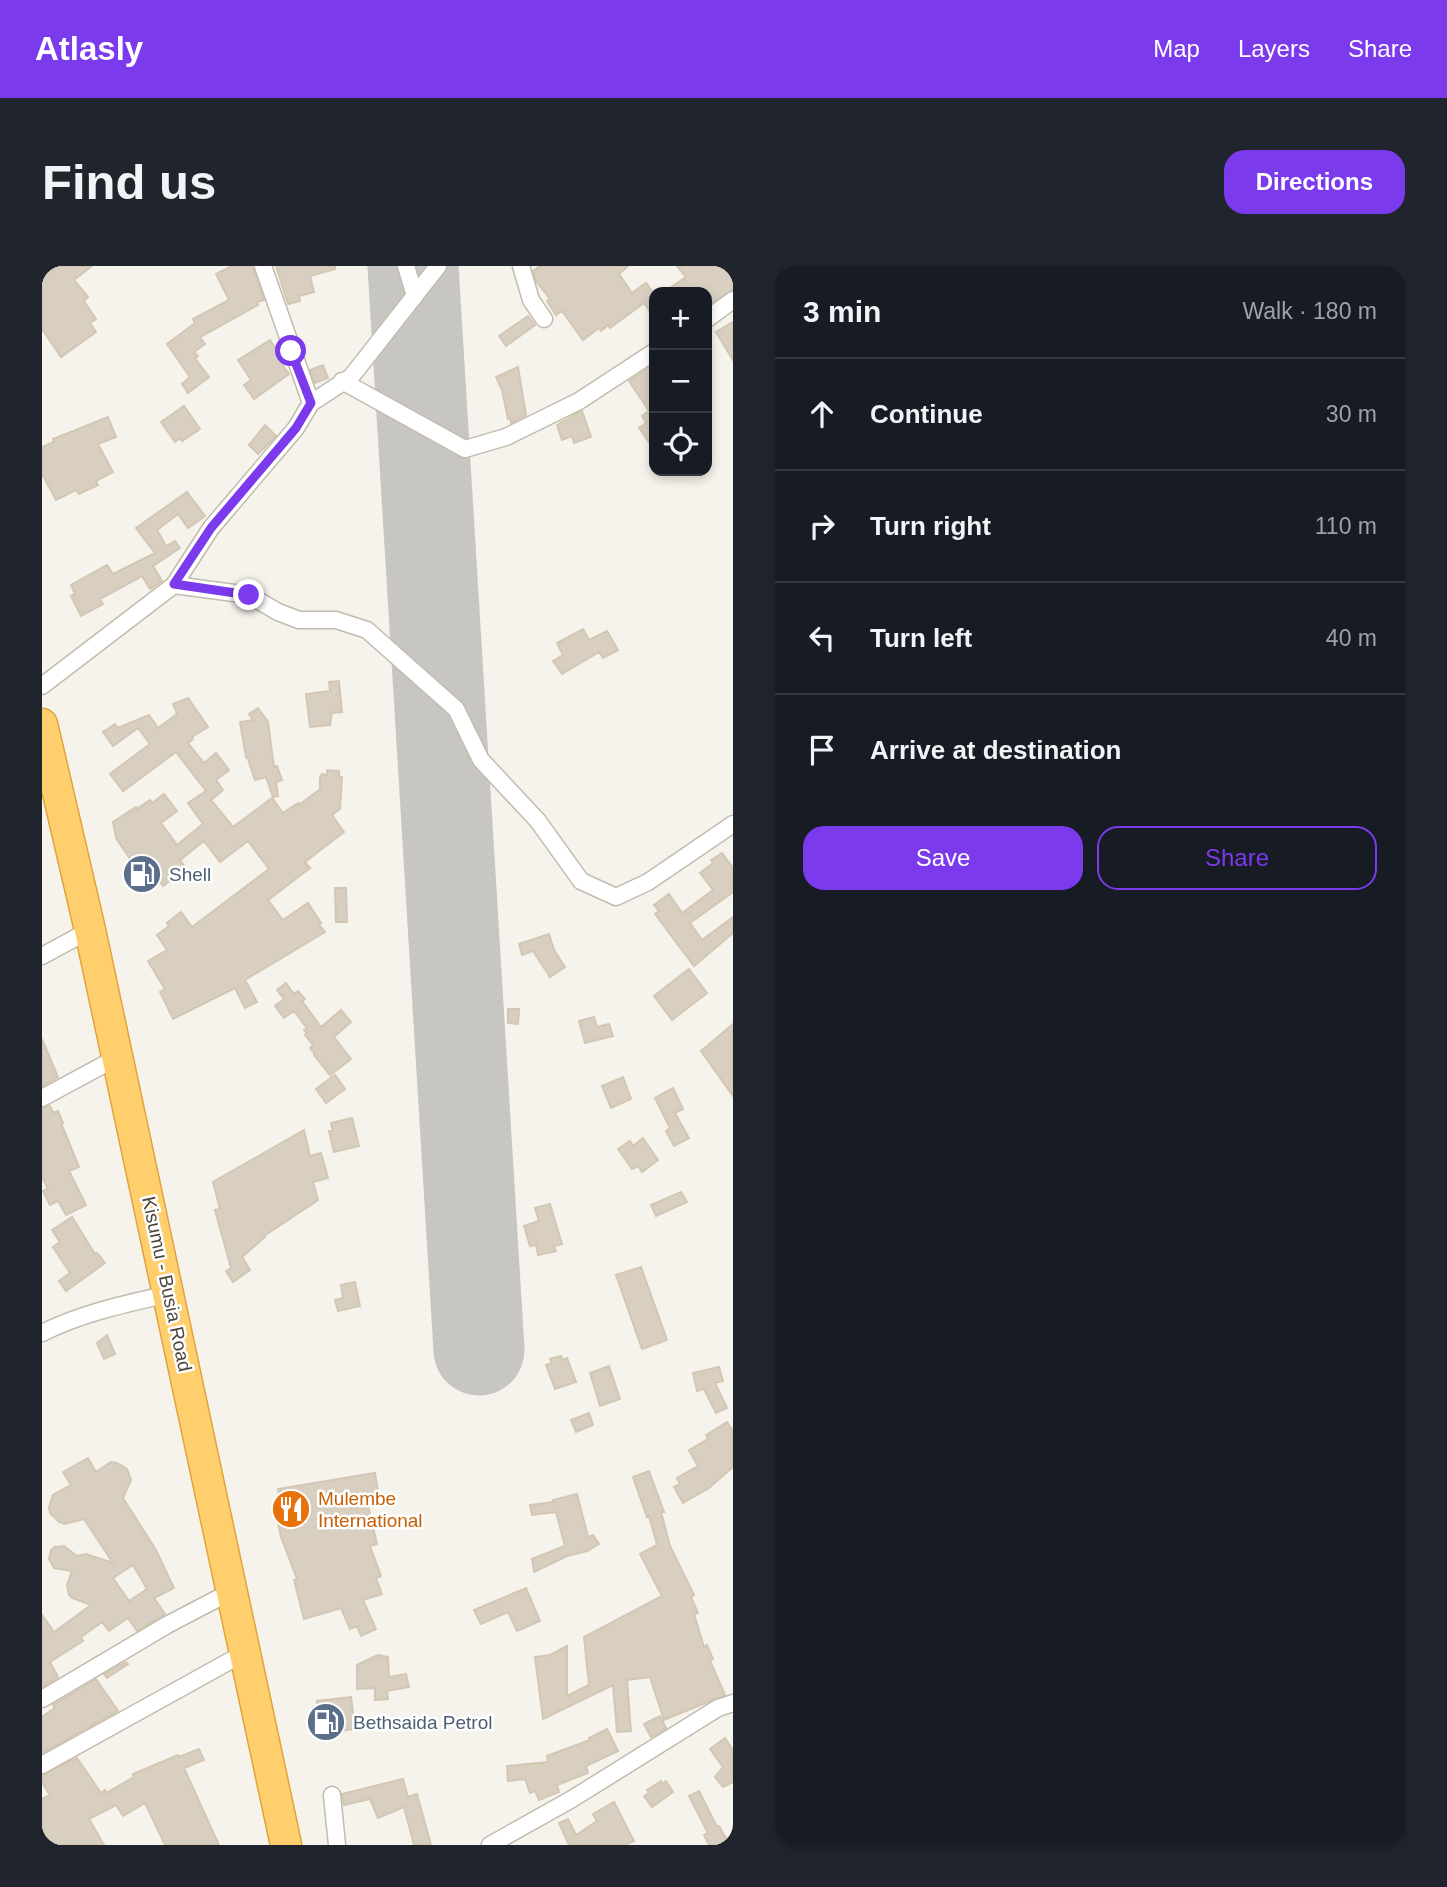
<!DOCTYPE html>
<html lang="en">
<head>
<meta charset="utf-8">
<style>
  :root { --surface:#171b24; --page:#20242c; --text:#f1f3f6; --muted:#9ea1a6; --line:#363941; --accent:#7c3aed }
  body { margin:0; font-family:Arial,sans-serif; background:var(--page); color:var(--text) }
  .controls { position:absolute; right:21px; top:21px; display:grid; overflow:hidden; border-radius:14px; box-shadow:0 4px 10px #0003 }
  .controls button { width:63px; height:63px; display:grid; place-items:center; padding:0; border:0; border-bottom:2px solid var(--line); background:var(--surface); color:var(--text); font:35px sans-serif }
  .stop { position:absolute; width:21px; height:21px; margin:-16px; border:5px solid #7c3aed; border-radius:50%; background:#fff }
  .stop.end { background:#7c3aed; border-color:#fff; box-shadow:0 2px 7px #0008 }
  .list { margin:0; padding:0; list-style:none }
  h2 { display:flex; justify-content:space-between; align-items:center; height:91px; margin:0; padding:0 28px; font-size:30px }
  h2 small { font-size:23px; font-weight:400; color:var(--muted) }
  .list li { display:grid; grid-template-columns:46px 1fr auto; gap:21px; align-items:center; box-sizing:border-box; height:112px; padding:0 28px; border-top:2px solid var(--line) }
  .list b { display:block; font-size:26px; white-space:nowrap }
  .list em { font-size:23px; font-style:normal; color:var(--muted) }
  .actions { display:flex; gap:14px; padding:21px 28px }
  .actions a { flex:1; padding:16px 0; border:2px solid var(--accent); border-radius:21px; text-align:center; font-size:24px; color:var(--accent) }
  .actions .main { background:var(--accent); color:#fff }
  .icon { flex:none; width:38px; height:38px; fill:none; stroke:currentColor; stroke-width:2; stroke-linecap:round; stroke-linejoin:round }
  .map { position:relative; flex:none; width:691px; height:1579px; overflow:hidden; border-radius:21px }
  header { display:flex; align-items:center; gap:42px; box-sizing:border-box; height:98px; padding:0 35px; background:var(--accent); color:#fff }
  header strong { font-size:33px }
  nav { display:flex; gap:38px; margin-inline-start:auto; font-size:24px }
  .intro { display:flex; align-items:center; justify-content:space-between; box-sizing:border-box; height:168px; padding:0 42px }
  h1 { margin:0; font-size:49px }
  .button { padding:18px 32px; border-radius:21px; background:var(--accent); color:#fff; font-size:24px; font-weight:700 }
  main { display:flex; gap:42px; padding:0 42px }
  aside { flex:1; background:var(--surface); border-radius:21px; box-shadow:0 4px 10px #0003 }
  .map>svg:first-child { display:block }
</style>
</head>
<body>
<header>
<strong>Atlasly</strong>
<nav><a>Map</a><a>Layers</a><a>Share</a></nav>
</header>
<div class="intro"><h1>Find us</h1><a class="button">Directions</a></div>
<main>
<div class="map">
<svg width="691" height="1579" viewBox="0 0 691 1579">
  <rect width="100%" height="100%" fill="#f6f3ec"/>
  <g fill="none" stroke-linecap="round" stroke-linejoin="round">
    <path stroke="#c8c6c3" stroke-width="91" d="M371,0L437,1084"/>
  </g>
  <path fill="#d8cfc1" stroke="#d3c7b4" stroke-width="2" fill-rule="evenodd" d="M16,0H50L32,14L46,31L42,35L54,53L48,57L54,66L19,91L0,63V12Z
    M190,0H210L222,34L215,36L216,39L158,71L163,78L152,86L156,90L153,92L167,111L146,127L140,118L148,111L125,78L153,57L151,53L187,34L174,8Z
    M234,0H293V3L268,10L272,26L257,30L258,35L246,38Z
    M498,0H586L577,8L590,27L604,17L612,28V51L602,37L568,62L566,59L559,65L557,62L541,74L520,45L514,49L505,35L508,33L494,15L491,5Z
    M635,0H691V24L665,40V26H622L644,11Z
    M486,50L493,59L464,80L457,70Z
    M691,56V94L674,66Z
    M228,74L239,91L236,93L247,108L212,133L202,119L209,114L196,94Z
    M281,99L286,112L273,117L268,104Z
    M476,101L484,149L469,157L468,152L466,153L460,124L454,111Z
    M609,101L612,106V183L597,162L604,157L600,150L607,145L587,115Z
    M142,140L158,163L140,175L138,172L133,176L119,156Z
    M540,145L549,171L532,177L530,170L520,174L515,159Z
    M66,151L74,171L56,178L71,206L54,215L56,219L37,228L34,224L14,234L0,208V181L12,176L11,173Z
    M223,159L234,170L216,188L207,179Z
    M145,226L163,250L146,262L136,248L115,264L124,280L133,275L138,282L111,300L120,315L108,323L100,310L58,333L61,338L39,350L29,330L33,328L29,319L65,299L71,308L113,287L94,262Z
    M541,363L547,374L565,365L576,384L561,392L557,386L520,408L511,395L521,389L515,377Z
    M297,415L300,446L290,447V445L288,459L268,461L264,428L288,425L287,416Z
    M146,432L166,461L150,471L151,473L146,477L162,497L174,487L187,504L174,514L181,524L169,534L191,561L230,532L241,547L256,537L257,539L278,523V512L280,508L285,509V504L297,505V511H300L298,543L290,549L302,566L263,596L268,602L226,634L241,654L266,637L279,657H276L283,666L203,714L215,736L203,742L193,722L131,753L118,726L123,723L106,695L125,684L115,669L127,660L125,657L139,646L150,661L227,603L206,575L178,596L162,575L138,594L144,602L121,620L106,599L97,606L74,572L71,556L94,541L95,543L108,534L110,537L122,528L135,545L119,557L135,579L161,558L146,537L164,525L134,486L81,525L68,508L108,478L96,462L71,480L61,466L73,458L76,462L107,449L116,462L135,448L131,438Z
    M216,442L226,456L232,501L235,500L240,514L234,516L236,530L231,531L224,511L213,514L205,490L204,491L198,456L211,454L207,448Z
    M680,587L691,602V626L648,657L660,674L691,651V667L652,700L613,648L617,645L612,639L627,628L640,647L671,624L658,607L671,597L669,594Z
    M293,622H304L305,656H294Z
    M507,668L512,684L523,701L508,711L491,685L480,689L477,678Z
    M647,703L665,727L630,754L612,730Z
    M244,717L252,728L256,725L263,733L260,735L279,761L299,744L309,756L292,771L309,793L288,809L272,789L273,788L268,782L271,779L263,769L265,768L262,764L265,762L252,745L242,752L233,740L242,733L235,724Z
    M466,743H477L476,758L466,757Z
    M552,751L555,761L567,758L571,770L543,777L537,755Z
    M691,758V830L659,785Z
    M0,773L16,811L0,820Z
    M293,809L303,823L284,837L274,823Z
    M581,811L589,833L569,842L560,820Z
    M631,822L641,843L633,847L647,872L632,880L624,865L628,862L613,832Z
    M8,840L11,847L16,845L21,857H19L37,901L27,905L44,939L24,949L16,935L8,939L1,925L6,923L0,911V842Z
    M310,852L317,880L292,886L287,865H291L289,857Z
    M262,864L268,890L279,887L286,912L271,916L276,934L222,970L223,971L200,991L208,1004L191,1016L184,1005L189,1002L173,944L178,943L171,916Z
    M601,872L616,894L600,906L596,900L590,903L576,883L588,875L591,880Z
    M639,926L645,936L614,950L609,939Z
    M508,938L520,978L512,980L514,985L496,989L494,979L488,980L482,960L497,955L493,942Z
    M30,951L53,988L55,987L63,997L24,1025L17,1015L28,1007L11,981L18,976L10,964Z
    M599,1001L625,1074L600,1083L574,1009Z
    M313,1016L318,1040L296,1045L293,1034L301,1032L299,1019Z
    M65,1069L73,1088L62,1093L55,1077Z
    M519,1090L521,1094L525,1092L534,1116L513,1123L504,1099L510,1097L508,1093Z
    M567,1100L578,1133L558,1140L548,1107Z
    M677,1101L681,1115L673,1117L685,1142L674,1147L662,1123L655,1125L651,1107Z
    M547,1147L551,1159L534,1166L529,1154Z
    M685,1156L691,1165V1201L667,1222L641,1237L632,1221L638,1218L635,1212L656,1200L647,1184L666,1173L664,1169Z
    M46,1192L54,1206L69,1196L75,1197L85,1203L89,1214L81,1232L114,1284L132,1322L112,1332L123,1348L95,1365L86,1352L67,1365L60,1356L39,1371L41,1375L8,1396L16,1411L0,1421V1349L12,1366L49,1339L30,1332L27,1329L25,1319L30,1305L12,1302L7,1293L9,1284L13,1281L22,1280L35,1290L44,1288L71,1297L42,1253L23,1258L17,1256L8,1247L7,1241L11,1229L29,1219L21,1206ZM91,1299L105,1323L87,1335L71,1312Z
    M607,1205L622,1246H619L628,1280L652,1329L649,1331L656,1347L652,1348L662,1381L665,1379L671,1393L668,1395L683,1429L622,1454L608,1411L585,1414L589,1465L575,1466L571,1419L501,1453L493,1391L508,1389L525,1380V1430L547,1419L542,1371L620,1330L598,1288L615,1279L607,1250L605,1251L591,1211Z
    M333,1207L338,1239L326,1240L335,1278L328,1280L339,1310L334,1312L340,1328L321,1334L334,1363L319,1370L315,1360L308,1363L299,1342L262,1353L252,1314L255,1313L239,1271L233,1242L240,1241L236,1223Z
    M535,1228L546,1271L551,1269L557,1278L545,1285L525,1290L492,1306L490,1293L523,1280L514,1246L490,1249L488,1239L511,1236V1234Z
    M484,1322L498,1355L475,1365L466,1346L439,1358L432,1344Z
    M336,1389L346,1391L347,1411L364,1408L367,1421L345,1425L346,1433L333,1434V1422L315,1423V1399Z
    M84,1396L86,1398L65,1412L62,1408Z
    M54,1413L76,1445L0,1487V1451L13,1442L11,1439Z
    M309,1431L313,1463L279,1467L275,1435Z
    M618,1450L624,1462L609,1471L602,1458Z
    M565,1463L576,1485L544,1500L546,1507L515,1519L517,1526L497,1534L493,1525L488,1527L483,1513L466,1515L465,1500L506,1496L505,1490L548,1474L547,1472Z
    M683,1472L691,1484V1516L681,1521L673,1511L681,1501L668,1483Z
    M157,1483L162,1494L142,1502L177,1579H123L103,1537L81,1550L74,1539L47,1553L62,1579H0V1533L8,1529L0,1516V1509L35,1492L59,1527L63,1524L64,1527L92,1511L91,1508L136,1489L137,1491Z
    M361,1513L366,1531L375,1528L389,1579H372L362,1541L336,1552L328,1533L302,1539L300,1528Z
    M619,1515L621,1518L624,1515L631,1526L610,1541L602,1530L607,1527L605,1524Z
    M657,1525L675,1561L677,1560L688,1579H667L662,1569L666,1567L647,1530Z
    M572,1536L592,1575L583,1579H527L517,1557L526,1553L534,1569L555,1555L551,1548Z"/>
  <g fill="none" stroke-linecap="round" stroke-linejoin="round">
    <g stroke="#c2bbae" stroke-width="19">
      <path id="street" d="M221,0L269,137
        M364,0L373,30
        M479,0L489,34L502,53
        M665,53L691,34
        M300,115L423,183L464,171L537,135L612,86
        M132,319L207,329L236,346L257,354H294L325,364L414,443L439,494L496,555L539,615L574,631L606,616L691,558
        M0,420L132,319L169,262L254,162L269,137L309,111L396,0
        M0,690L48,664
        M0,832L76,791
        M0,1067C40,1047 83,1038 127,1028
        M0,1433L125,1359L190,1325
        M0,1499L204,1386
        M290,1529L295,1579
        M448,1579L530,1533L676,1442L691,1437"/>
    </g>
    <g stroke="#e0a43c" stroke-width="33">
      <path id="highway" d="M0,458L48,664L244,1579"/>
    </g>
    <use href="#street" stroke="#fff" stroke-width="16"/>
    <use href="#highway" stroke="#ffcf6e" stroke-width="30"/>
  </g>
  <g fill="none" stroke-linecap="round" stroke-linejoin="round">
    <path stroke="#7c3aed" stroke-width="9" d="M207,329L132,318L169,262L254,162L269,137L249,85"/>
  </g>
  <defs>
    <g id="fuel-disc" transform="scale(2.0125)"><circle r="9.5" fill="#5c6f8a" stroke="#fff"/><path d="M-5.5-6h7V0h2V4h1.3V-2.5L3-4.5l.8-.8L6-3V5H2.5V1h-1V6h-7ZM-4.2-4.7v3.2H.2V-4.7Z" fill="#fff"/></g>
    <g id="restaurant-disc" transform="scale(2.0125)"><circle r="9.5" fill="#e8710a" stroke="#fff"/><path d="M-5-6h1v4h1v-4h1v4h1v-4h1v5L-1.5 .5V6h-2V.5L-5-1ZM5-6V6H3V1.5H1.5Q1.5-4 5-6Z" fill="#fff"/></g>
  </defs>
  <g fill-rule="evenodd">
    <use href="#fuel-disc" x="100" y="608"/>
    <use href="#restaurant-disc" x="249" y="1243"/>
    <use href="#fuel-disc" x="284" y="1456"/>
  </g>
  <g text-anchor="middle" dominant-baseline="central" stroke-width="5" stroke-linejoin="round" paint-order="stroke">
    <g font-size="19" fill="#4e5e75" stroke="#fff" text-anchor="start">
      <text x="127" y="608">Shell</text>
      <text x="311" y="1456">Bethsaida Petrol</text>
    </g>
    <g font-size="19" fill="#4b4439" stroke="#fff">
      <text transform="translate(125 1018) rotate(78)">Kisumu - Busia Road</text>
    </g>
    <g font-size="19" fill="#c56008" stroke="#fff" text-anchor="start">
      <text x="276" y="1232">Mulembe<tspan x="276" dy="22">International</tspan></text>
    </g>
  </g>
</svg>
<div class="controls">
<button>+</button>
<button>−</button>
<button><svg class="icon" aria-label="locate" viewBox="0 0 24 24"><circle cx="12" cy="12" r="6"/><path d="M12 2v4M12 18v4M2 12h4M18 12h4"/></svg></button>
</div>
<div class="stop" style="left:249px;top:85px"></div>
<div class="stop end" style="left:207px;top:329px"></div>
</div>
<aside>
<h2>3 min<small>Walk · 180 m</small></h2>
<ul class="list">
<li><svg class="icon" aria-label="ahead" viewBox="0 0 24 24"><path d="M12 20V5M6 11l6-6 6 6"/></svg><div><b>Continue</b></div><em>30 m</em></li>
<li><svg class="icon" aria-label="right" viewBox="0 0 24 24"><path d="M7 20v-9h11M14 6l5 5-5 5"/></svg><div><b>Turn right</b></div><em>110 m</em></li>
<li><svg class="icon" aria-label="left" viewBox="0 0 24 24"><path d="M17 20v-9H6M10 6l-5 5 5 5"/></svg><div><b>Turn left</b></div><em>40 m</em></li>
<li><svg class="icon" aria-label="arrive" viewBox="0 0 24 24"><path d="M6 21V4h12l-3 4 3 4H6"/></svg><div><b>Arrive at destination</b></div></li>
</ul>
<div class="actions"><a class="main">Save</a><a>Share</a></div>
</aside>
</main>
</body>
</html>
